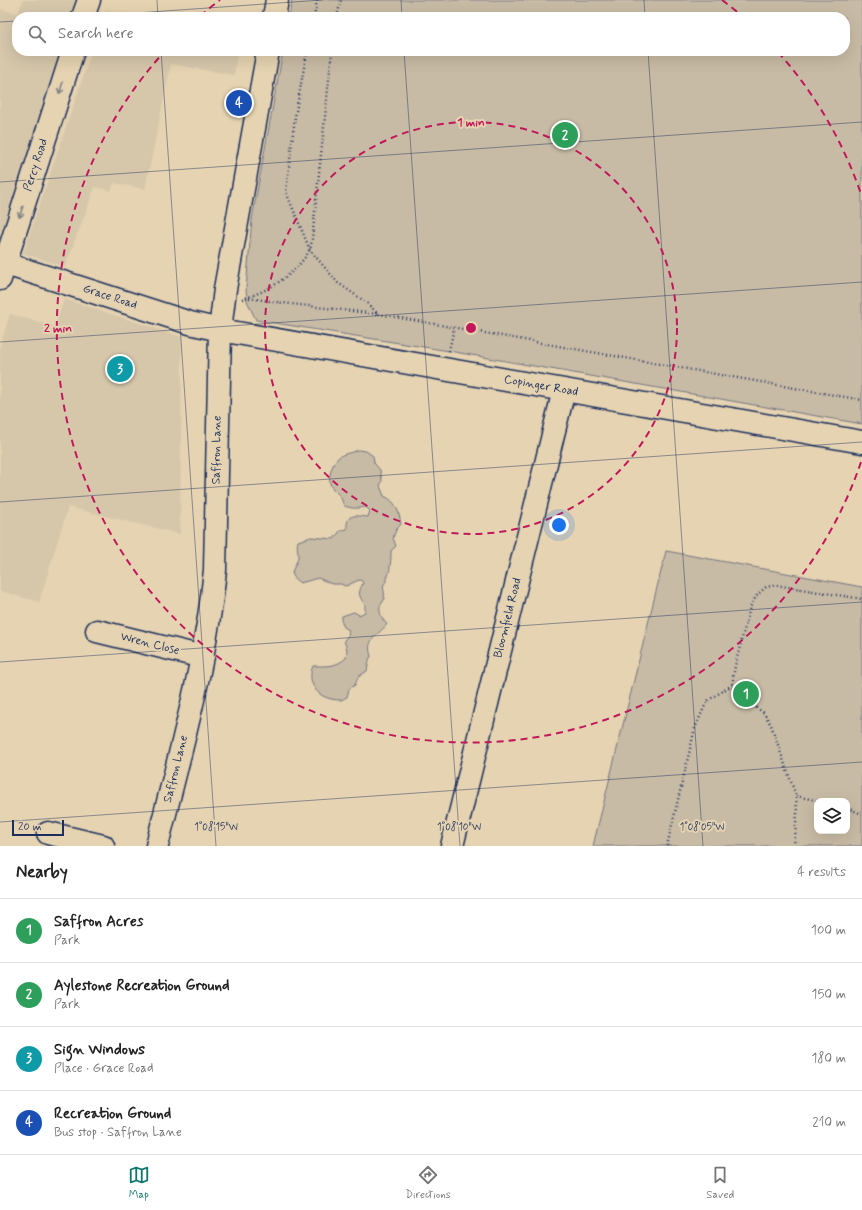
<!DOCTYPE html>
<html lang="en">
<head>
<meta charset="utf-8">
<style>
  :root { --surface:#fff; --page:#f2f2f2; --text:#222; --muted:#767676; --line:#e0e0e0; --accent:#0f766e }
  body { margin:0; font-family:Mynerve,sans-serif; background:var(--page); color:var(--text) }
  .controls { position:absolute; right:12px; bottom:12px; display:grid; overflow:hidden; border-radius:8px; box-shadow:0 4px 16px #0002 }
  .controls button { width:36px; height:36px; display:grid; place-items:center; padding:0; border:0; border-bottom:1px solid var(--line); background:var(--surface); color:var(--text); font:20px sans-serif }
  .scale { position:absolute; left:12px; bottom:10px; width:52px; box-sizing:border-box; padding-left:4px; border:2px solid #1b2f5e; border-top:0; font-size:11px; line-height:14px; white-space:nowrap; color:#1b2f5e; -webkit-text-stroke:3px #e5d3b1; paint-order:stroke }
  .you { position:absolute; left:559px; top:525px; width:14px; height:14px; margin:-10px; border:3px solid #fff; border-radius:50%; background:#1a73e8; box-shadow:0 0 0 6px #1a73e833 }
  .badge { display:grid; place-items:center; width:26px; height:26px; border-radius:50%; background:var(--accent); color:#fff; font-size:13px; font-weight:700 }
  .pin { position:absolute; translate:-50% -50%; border:2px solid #fff; box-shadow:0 1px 4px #0006 }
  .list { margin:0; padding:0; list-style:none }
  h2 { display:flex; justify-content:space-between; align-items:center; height:52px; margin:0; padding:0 16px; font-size:17px }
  h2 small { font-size:13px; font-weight:400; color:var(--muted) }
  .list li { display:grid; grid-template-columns:26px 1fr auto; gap:12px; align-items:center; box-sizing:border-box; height:64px; padding:0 16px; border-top:1px solid var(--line) }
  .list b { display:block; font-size:15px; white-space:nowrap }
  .list p { margin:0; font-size:13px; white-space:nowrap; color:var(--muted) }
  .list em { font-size:13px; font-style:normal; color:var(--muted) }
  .icon { flex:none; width:22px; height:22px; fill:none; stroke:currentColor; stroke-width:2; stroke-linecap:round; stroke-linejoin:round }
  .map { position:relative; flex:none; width:862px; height:846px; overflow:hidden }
  .search { position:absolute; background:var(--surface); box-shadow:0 4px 16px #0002; left:12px; right:12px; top:12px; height:44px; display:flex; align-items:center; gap:10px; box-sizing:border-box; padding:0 14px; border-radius:16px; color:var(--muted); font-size:15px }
  .sheet { height:308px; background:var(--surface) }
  nav { display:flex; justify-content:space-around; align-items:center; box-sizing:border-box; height:56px; border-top:1px solid var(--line); background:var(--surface); font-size:11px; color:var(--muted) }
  nav a { display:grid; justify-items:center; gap:2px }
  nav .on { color:var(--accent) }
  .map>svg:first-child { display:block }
</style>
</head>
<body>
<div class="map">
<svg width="862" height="846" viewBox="0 0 862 846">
  <rect width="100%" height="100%" fill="#e5d3b1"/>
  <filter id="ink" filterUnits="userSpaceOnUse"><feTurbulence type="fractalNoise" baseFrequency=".025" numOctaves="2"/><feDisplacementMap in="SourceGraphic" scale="8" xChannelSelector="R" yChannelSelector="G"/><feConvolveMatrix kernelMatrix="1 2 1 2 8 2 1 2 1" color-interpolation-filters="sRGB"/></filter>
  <g filter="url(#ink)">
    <path fill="#d6c7ab" d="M23,0H77L71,17H17V51H60L0,239V9L18,14Z
      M106,10L149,17H104Z
      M92,51H238L234,75L171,64L145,189L114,183L111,191L95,187L65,267L23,253Z
      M64,299L182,337L180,534L68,507L39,602L0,591V347L10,314L55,327Z"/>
    <path fill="#c8bba5" stroke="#727582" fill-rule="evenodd" d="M292,0H862V424L449,351L256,320L247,301L246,289L252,219L283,51H845V17H289Z
      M358,450L366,451L373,456L374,463L380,470L382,481L380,486L384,496C396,501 399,512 401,524L396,530L393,538L396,546L391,551C391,563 390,577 383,586C384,591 385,595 384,600C383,602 381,604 380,606C379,613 382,620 387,624C378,636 365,639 371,656L369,660L367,671L358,677L355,685L349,689L347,697L341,700C336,700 328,699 323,696C312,690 308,677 313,666C327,666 336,667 346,658L347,650L344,640L348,636L349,630L344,627L341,620L342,616L354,612L359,615L365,612V605C358,594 358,594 363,583L361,580C356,580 350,585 345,586L341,584H332L318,578L300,583L295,579L292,573C293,567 298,561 298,557C299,552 296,549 298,541L311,537L334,539L340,531L347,529C346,512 356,516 368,517L370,511L366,507C360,508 354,509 348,507C342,506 343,502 341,498C339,493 333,491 331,486C327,478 332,464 338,458C343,453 352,453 358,450Z
      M666,551L862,587V846H593ZM817,801H847V831H817Z"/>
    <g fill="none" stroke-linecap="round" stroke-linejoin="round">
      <g stroke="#1b2f5e" stroke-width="25">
        <path id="minor" d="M83,17L89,0
          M0,262L190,323L220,330L862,442
          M0,279L73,51
          M97,631L203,657
          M48,833L103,846
          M452,846L564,390"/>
      </g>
      <g stroke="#1b2f5e" stroke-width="25">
        <path id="major" d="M274,17L277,0
          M157,846C179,755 206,664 215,570L220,330L225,289L268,51"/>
      </g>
      <path stroke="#1b2f5e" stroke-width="2.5" stroke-dasharray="1 3" stroke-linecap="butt" d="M314,17L317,0
        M337,17L341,0
        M307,51L295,117L286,192L310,250L338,283L367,303L378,314L862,400
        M249,298L283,303L377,314
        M242,299C269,291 295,275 309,251C312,246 312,236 313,230L332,51
        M449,351L454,328
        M796,796L819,801
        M847,808L862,814
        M667,846L695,728L707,701L732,685
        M794,846L797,813L796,796L771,725L764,713L736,694L732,685L735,666L750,607L757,595L766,587L776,585L862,599"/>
      <use href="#minor" stroke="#e5d3b1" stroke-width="22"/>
      <use href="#major" stroke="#e5d3b1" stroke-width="22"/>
    </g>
    <defs><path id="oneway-shaft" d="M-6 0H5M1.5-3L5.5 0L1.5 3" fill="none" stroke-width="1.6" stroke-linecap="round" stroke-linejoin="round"/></defs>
    <g stroke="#808188">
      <use href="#oneway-shaft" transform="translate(61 88) rotate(108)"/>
      <use href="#oneway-shaft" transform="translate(21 212) rotate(108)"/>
    </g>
  </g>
  <path fill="none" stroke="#1b2f5e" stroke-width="1" stroke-opacity="0.45" d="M157,0L158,17M401,0L402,17M644,0L645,17M79,17L322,0M0,22L17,21M161,51L216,846M404,51L460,846M648,51L703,846M0,182L862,122M0,342L862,282M0,502L862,442M0,662L862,602M0,822L862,762"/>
  <g fill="none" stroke="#c2185b" stroke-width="2" stroke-dasharray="7 5">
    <circle cx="471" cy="328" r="206"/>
    <path d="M861 462A413 413 0 1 1 164 52M200 16A413 413 0 0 1 220 0M722 0A413 413 0 0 1 742 16M778 52A413 413 0 0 1 861 194"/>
  </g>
  <g text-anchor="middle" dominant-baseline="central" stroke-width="4" stroke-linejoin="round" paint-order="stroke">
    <g font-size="12" fill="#1b2f5e" stroke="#e5d3b1">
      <text transform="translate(36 165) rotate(-72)">Percy Road</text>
      <text transform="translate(110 297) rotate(18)">Grace Road</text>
      <text transform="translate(541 386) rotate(10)">Copinger Road</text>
      <text transform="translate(217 450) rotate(-89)">Saffron Lane</text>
      <text transform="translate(508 618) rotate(-76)">Bloomfield Road</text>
      <text transform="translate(150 644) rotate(14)">Wren Close</text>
      <text transform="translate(176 769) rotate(-76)">Saffron Lane</text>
    </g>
  </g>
  <g font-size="10" text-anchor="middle" fill="#1b2f5e" stroke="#e5d3b1" stroke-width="4" stroke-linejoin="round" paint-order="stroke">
    <text x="216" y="830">1°08'15"W</text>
    <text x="459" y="830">1°08'10"W</text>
    <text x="702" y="830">1°08'05"W</text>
  </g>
  <circle cx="471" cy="328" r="6" fill="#c2185b" stroke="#e5d3b1" stroke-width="2"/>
  <g font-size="12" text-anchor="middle" font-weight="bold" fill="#c2185b" stroke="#e5d3b1" stroke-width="4" stroke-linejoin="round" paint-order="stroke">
    <text x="471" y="126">1 min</text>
    <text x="58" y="332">2 min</text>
  </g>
</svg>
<div class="controls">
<button><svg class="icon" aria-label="layers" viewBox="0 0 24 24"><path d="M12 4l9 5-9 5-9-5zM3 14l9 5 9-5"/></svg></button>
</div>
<div class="scale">20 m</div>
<div class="you"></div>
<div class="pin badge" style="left:746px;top:694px;background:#2e9e5b">1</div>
<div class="pin badge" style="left:565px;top:135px;background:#2e9e5b">2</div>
<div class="pin badge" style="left:120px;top:369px;background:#0f9aa8">3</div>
<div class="pin badge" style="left:239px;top:103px;background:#1a4fb4">4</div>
<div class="search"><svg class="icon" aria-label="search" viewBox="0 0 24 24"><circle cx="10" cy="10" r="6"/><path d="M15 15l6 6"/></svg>Search here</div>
</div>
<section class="sheet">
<h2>Nearby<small>4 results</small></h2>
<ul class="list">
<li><span class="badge" style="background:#2e9e5b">1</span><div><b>Saffron Acres</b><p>Park</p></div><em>100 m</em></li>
<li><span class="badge" style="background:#2e9e5b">2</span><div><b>Aylestone Recreation Ground</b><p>Park</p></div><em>150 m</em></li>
<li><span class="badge" style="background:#0f9aa8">3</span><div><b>Sign Windows</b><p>Place · Grace Road</p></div><em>180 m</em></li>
<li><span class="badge" style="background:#1a4fb4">4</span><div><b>Recreation Ground</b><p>Bus stop · Saffron Lane</p></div><em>210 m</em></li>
</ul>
</section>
<nav>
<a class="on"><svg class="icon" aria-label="map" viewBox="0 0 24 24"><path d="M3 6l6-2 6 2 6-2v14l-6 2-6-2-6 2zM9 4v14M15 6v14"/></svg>Map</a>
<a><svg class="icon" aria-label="directions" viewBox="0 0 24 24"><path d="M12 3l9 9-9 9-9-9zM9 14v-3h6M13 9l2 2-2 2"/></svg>Directions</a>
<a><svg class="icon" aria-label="saved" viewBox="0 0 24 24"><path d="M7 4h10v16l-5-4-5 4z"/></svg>Saved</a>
</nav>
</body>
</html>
